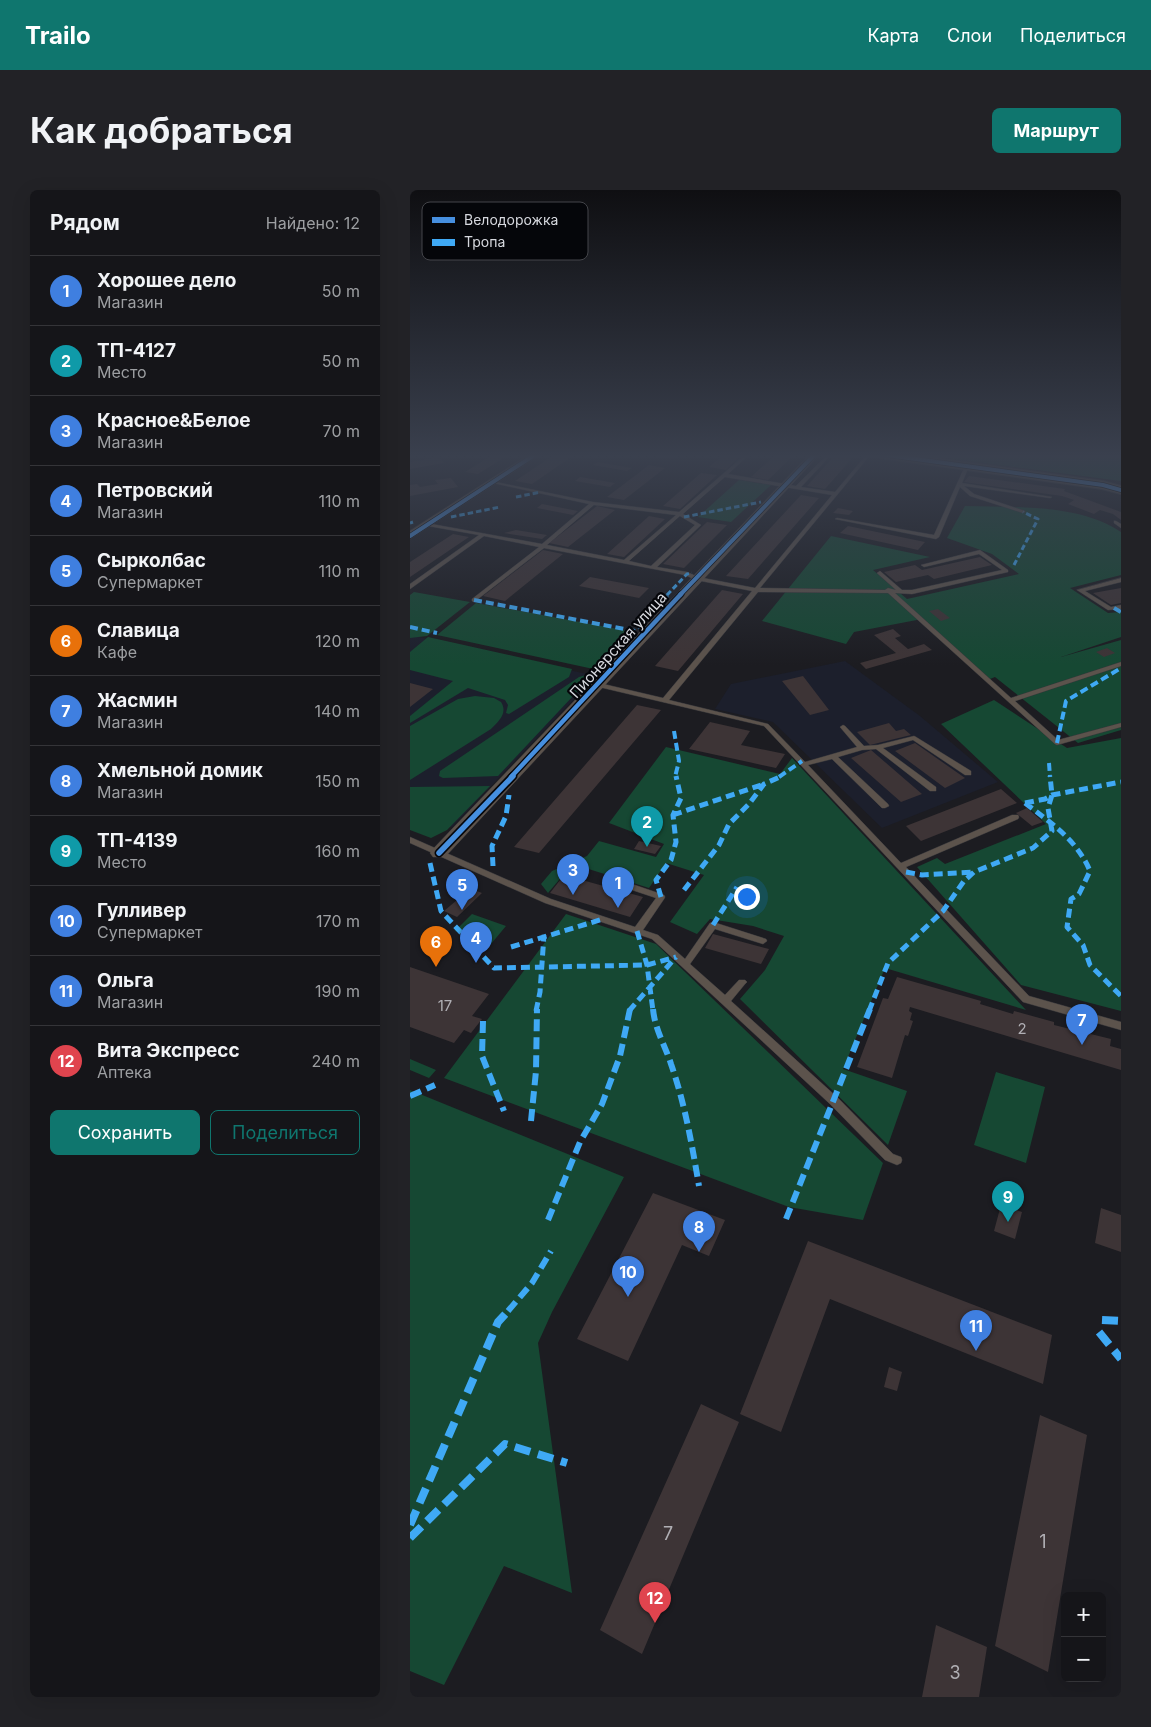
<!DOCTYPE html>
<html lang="ru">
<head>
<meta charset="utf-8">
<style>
  :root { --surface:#151519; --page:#222226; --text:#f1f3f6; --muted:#9d9fa2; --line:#343438; --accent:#0f766e }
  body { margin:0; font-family:Inter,sans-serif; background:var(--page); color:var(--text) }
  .controls { position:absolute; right:15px; bottom:15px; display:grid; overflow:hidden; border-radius:8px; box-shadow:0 5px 20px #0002 }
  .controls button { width:45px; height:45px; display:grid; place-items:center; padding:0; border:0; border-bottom:1px solid var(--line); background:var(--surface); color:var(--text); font:25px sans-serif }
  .you { position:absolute; left:336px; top:706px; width:18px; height:18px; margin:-12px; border:4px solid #fff; border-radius:50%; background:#1a73e8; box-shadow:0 0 0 8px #1a73e833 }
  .badge { display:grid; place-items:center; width:32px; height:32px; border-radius:50%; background:var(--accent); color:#fff; font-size:16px; font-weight:700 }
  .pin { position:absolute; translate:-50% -41px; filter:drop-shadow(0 1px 2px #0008) }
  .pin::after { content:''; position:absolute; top:26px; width:18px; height:15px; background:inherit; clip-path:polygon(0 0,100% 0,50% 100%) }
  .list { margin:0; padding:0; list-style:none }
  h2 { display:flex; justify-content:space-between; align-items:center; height:65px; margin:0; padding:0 20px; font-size:21px }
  h2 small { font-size:16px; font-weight:400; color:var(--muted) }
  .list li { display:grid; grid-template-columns:32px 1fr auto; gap:15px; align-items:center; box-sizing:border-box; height:70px; padding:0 20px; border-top:1px solid var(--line) }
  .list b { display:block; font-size:19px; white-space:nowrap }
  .list p { margin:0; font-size:16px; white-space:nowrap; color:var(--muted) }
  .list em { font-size:16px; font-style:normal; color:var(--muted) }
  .actions { display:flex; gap:10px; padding:15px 20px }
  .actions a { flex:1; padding:11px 0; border:1px solid var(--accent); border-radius:8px; text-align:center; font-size:18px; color:var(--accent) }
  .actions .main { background:var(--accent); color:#fff }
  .map { position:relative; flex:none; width:711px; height:1507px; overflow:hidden; border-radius:8px }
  header { display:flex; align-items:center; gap:30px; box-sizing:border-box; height:70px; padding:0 25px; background:var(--accent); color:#fff }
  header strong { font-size:24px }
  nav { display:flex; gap:28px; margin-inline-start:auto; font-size:18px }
  .intro { display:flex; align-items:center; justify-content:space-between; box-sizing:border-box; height:120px; padding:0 30px }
  h1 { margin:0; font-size:35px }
  .button { padding:12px 22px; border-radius:8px; background:var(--accent); color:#fff; font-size:18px; font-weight:700 }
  main { display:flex; gap:30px; padding:0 30px }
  aside { flex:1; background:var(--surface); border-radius:8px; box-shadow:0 5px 20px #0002 }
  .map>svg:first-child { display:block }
</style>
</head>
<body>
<header>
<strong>Trailo</strong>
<nav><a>Карта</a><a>Слои</a><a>Поделиться</a></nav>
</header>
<div class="intro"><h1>Как добраться</h1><a class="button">Маршрут</a></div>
<main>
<aside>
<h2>Рядом<small>Найдено: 12</small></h2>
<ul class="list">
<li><span class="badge" style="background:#3f7fe0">1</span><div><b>Хорошее дело</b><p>Магазин</p></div><em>50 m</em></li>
<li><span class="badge" style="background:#0f9aa8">2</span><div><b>ТП-4127</b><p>Место</p></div><em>50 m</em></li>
<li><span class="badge" style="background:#3f7fe0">3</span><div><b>Красное&amp;Белое</b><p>Магазин</p></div><em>70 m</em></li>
<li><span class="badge" style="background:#3f7fe0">4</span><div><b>Петровский</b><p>Магазин</p></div><em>110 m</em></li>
<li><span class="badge" style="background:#3f7fe0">5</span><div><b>Сырколбас</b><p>Супермаркет</p></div><em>110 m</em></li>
<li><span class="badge" style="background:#e8710a">6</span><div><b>Славица</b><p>Кафе</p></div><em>120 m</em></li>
<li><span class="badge" style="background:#3f7fe0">7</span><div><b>Жасмин</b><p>Магазин</p></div><em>140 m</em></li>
<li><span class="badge" style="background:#3f7fe0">8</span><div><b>Хмельной домик</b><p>Магазин</p></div><em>150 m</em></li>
<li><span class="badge" style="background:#0f9aa8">9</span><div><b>ТП-4139</b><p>Место</p></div><em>160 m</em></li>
<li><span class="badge" style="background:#3f7fe0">10</span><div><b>Гулливер</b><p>Супермаркет</p></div><em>170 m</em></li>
<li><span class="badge" style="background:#3f7fe0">11</span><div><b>Ольга</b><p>Магазин</p></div><em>190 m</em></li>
<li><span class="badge" style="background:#e0444e">12</span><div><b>Вита Экспресс</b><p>Аптека</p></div><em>240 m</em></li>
</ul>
<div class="actions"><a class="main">Сохранить</a><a>Поделиться</a></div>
</aside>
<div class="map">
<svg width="711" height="1507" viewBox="0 0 711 1507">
  <rect width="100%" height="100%" fill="#1c1c21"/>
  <path fill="#1c1f2c" d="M0,445L186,486L42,637L0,626Z
    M435,471L510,526L588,592L472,638L363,532L305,519L321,494Z"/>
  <path fill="#164833" d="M506,264H711V291Z
    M329,290L361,295L321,332L288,327Z
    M555,316C606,318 667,313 711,342V385L660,398L698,423L711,422V447L651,467L711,450V540L668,553L585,487L580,489L512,429L444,442L436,454L352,431L421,346L520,367L463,380L497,409L609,384L582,364L537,348Z
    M4,402L60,412L17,446L0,448V405Z
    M66,413L224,442L188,480L27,445Z
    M18,447L162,479L159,487L99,524L96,523L98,515L95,510L58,498L0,533V526L43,491L0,480V462Z
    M176,485L180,487L179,489L88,586L33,588L29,586L30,581L169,487Z
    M65,506L84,508L91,512C98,523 89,531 81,539L0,590V536L48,509Z
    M584,510L657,558L711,548V821L611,795L507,677L527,668L535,674L636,634L531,534Z
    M256,557L370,584L382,568L616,820L475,778L433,879L497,901L478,955L330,809L355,780L374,746L343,736L300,729L287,744L260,732L294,685L256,673L239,698L169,676L154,684L138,703L131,694L142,681L177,666L189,651L246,667L254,654L199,633Z
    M80,596L37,640L21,648L0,640V597Z
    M62,724L96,736L81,754L45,741Z
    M156,724L246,754L473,973L453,1030L379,1017L34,888Z
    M0,869L26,880L19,888L0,880Z
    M586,882L635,897L616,973L564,955Z
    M0,900L214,987L142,1122L128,1153L162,1403L94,1376L34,1495L0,1481Z"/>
  <path fill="#3d3436" d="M84,264H100L68,284L55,282Z
    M249,264H269L263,269L246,267Z
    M314,264H332L316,280L299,277Z
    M366,264H385L358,290L341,287Z
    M426,264L444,266L415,299L397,296Z
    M144,265L161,267L122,294L105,291Z
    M29,267L34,273L0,279V272Z
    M188,272L222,278L217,281L183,275Z
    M239,275L255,278L214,310L197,307Z
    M291,283L307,285L270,319L253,316Z
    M559,286L655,299L654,301L711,322V330L703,324L690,320L684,324L658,314L664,310L652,306L554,292Z
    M170,287L205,293L200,297L165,291Z
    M41,288L48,297L0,306V295L7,294L10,297L28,294L25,290Z
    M391,305L409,308L338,389L316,386Z
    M132,314L168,321L163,325L127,318Z
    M187,316L205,320L158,357L139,353Z
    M428,318L443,321L439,325L423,323Z
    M239,326L255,329L214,367L197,364Z
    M297,332L317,335L274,378L253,374Z
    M438,336L515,352L508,360L430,343Z
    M106,340L137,345L132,349L94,343Z
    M43,344L59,347L0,387V372Z
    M133,360L153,364L95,411L73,406Z
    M570,367L582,375L524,389L518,385L486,392L474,382L505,375L512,380Z
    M180,387L239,398L229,408L169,396Z
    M711,398V413L701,415L683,403Z
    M312,400L333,404L268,481L245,476Z
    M528,419L540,428L531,431L519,421Z
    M483,439L491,446L485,448L498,459L514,454L522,460L456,479L450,473L486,463L464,445Z
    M697,458L705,463L694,467L686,462Z
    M393,486L419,520L400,525L372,491Z
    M0,493L23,499L0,517Z
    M227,515L251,520L129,663L104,657Z
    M300,532L340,541L331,555L375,564L366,578L279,559Z
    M479,533L486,541L494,539L501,545L460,555L447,542Z
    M505,553L555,588L535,598L485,561Z
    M461,560L512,604L491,612L441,568Z
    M591,599L607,613L511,651L496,636Z
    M617,618L633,632L622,636L606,623Z
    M229,651L251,656L245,664L224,659Z
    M154,685L233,707L220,727L140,703Z
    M64,700L72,703L47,727L34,721L47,710L51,712Z
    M303,744L359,759L351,774L295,758Z
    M0,777L79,804L62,826L72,829L61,843L54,840L44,853L0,837Z
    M487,787L571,811L570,814L603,824L604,821L644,832V835L701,849L700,856L711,859V880L500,817L499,821L502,823L500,830L503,831L498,846L495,845L482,888L447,877L473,808L478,809Z
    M243,1003L315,1030L299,1066L272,1055L218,1171L167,1149Z
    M591,1015L612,1022L605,1049L584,1041Z
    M691,1018L711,1025V1062L685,1053Z
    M398,1051L642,1145L633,1194L420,1109L371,1242L330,1224Z
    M479,1177L492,1182L487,1201L474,1197Z
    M291,1214L329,1232L232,1464L190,1440Z
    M630,1225L677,1245L638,1482L585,1456Z
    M526,1435L577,1457L569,1507H512Z"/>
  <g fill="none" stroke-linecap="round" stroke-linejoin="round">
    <g stroke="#37373b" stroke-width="1">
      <path id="lane" d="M336,264H340L318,284L386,296L418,264H422L391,297L425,302L457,264H461L350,398L475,400L478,398L486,400L468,384L467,383L470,381L492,400H502L592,380L569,364L514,377L511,375L570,360L598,380V382L502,404L485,403L601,508L711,472V476L605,511L648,550L711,533V537L647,555L645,554L478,403L348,402L259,510L358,534L395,572L447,557L430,537L433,535L435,536L454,556L468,555L504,546L506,547L561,581V585H555L503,550L473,558L526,597V601H520L466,559L452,560L428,567L478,614L479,616L475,618H472L422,569L398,575L491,673L602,625H608L609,627L608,629L496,677L619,806L711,832V840L613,812L354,536L189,497L186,495L189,493L253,508L342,401L286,390L275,385L134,358L64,412L62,411V409L129,357L74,346L0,399V394L69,345L18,336L15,334L16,333L132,354L179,314L83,293H81V291L183,312L269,322ZM315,287L422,305L345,398L288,387L277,382L247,377L291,335L273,324ZM184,315L266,325L214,370L137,355ZM270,326L285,335L241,376L219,371Z
        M557,275L559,276L552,293L642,307L640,308L554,296L564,304L615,321V322L613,323L560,306L550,297L529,347L526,349L425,329L427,328L524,345L555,276Z
        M706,331L711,334V338L704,333V331Z
        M711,388V392L675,401L701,417L711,415V419L698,420L667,400Z
        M0,647L141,709L225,737L246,708L213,697L212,695L213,693H219L254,705L255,707L254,709L233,740L248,745L275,769L300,733L303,732L356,749L357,751L353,754L305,739L280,774L315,805L329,790H335L337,792L335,794L321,811L428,908L483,964L491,967L492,970L491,973L487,975L475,970L420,914L242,749L135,713L0,653Z"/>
    </g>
    <g stroke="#37373b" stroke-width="1">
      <path id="street" d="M120,264H131L0,349V341Z
        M400,264H410L35,667H23L20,663L23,659Z"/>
    </g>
    <g stroke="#37373b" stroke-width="2">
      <path id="secondary" d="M463,264H497L693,291L711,296V304L692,299L470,268Z"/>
    </g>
    <use href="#lane" fill="#5c534c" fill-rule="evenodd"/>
    <use href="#street" fill="#5c534c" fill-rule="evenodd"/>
    <use href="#secondary" fill="#5c5146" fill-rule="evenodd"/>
    <path stroke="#3fa9f5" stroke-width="3" stroke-dasharray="5.5 3" stroke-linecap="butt" d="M106,307L131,302
      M41,327L90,317
      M274,327L351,312
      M0,333L3,332
      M604,375L628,329L613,322
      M257,405L277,384L282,383"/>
    <path stroke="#3fa9f5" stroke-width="4" stroke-dasharray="8 4" stroke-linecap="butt" d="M64,410L225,441L259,404
      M704,418L711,422
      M0,437L27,443
      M264,541L269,571L265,587
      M647,553L656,511L711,478
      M639,573L640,587
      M369,587L392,571"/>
    <path stroke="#3fa9f5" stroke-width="5" stroke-dasharray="9 5" stroke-linecap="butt" d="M615,613C641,633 667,650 680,681L669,704L661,709L657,737L673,755L680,775L711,806
      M615,613L635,609L642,605L711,592
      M263,625L354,594
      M20,673L31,721L84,778L237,775L266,767
      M83,676L82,656L96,626L99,605
      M496,682L512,685L564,682
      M274,700L309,655L319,634L339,614L354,594L372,586
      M251,707L246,690L261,670L266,652L263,625L271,608L266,586
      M303,735L327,697
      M227,741L237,775L243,821
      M101,757L193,729
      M126,821L130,802L134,745
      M219,821L266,767
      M459,821L478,773L533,721L554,691L564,682L623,658L642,641L638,618L642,605L640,586"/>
    <path stroke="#3fa9f5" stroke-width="6" stroke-dasharray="12 6" stroke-linecap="butt" d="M243,819C245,840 255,855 261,874C275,914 282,955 289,996
      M73,831L72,866L94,921
      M0,906L25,895
      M121,931L126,881L127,819
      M376,1029L460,819
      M138,1030L170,952L192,914L210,866L220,819
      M98,1121L122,1093L141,1061"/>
    <path stroke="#3fa9f5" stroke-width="8" stroke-dasharray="16 8" stroke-linecap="butt" d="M692,1130L711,1131
      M689,1142L711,1169
      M0,1335L88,1132L99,1120
      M0,1348L95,1254L157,1273"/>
    <g stroke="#05060a" stroke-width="5.5">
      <path id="cycleway-far2" d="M470,264L693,295L711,300
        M0,346L126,264
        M270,405L405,264"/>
    </g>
    <g stroke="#05060a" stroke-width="7">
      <path id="cycleway-far1" d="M101,587L271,404"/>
    </g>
    <g stroke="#05060a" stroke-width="9">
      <path id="cycleway" d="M29,663L103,586"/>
    </g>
    <use href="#cycleway-far2" stroke="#468fdf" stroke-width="4"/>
    <use href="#cycleway-far1" stroke="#468fdf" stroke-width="4.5"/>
    <use href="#cycleway" stroke="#468fdf" stroke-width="5.5"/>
  </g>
  <linearGradient id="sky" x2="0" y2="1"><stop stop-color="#0f0f12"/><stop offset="0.56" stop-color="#3a404e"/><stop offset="1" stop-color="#3a404e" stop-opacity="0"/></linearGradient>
  <rect width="711" height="475" fill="url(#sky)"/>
  <g text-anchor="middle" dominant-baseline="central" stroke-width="4.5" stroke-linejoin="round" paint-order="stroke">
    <g font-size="15" fill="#d6d8de" stroke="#05060a">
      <text transform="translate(208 455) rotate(-48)">Пионерская улица</text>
    </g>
    <g font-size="15" fill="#b0afb4">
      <text x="35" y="815">17</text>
      <text x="612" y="838">2</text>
    </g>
    <g font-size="18" fill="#b0afb4">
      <text x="258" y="1343">7</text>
      <text x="633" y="1351">1</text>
      <text x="545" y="1482">3</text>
    </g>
  </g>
  <rect x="12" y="12" width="166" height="58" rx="8" fill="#05060a" stroke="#44454a" stroke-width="1"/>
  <rect x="22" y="27" width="23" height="6" fill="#468fdf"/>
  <rect x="22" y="49" width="23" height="7" fill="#3fa9f5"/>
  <g font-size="14" fill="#d6d8de">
    <text x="54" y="35">Велодорожка</text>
    <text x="54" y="57">Тропа</text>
  </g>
</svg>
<div class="controls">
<button>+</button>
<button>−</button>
</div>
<div class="you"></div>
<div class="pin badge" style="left:208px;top:718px;background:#3f7fe0">1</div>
<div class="pin badge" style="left:237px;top:657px;background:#0f9aa8">2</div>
<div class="pin badge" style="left:163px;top:705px;background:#3f7fe0">3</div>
<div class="pin badge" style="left:66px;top:773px;background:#3f7fe0">4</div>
<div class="pin badge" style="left:52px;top:720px;background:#3f7fe0">5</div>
<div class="pin badge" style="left:26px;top:777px;background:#e8710a">6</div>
<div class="pin badge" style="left:672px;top:855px;background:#3f7fe0">7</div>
<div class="pin badge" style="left:289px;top:1062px;background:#3f7fe0">8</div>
<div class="pin badge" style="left:598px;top:1032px;background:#0f9aa8">9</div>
<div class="pin badge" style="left:218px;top:1107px;background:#3f7fe0">10</div>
<div class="pin badge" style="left:566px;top:1161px;background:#3f7fe0">11</div>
<div class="pin badge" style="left:245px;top:1433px;background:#e0444e">12</div>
</div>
</main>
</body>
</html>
